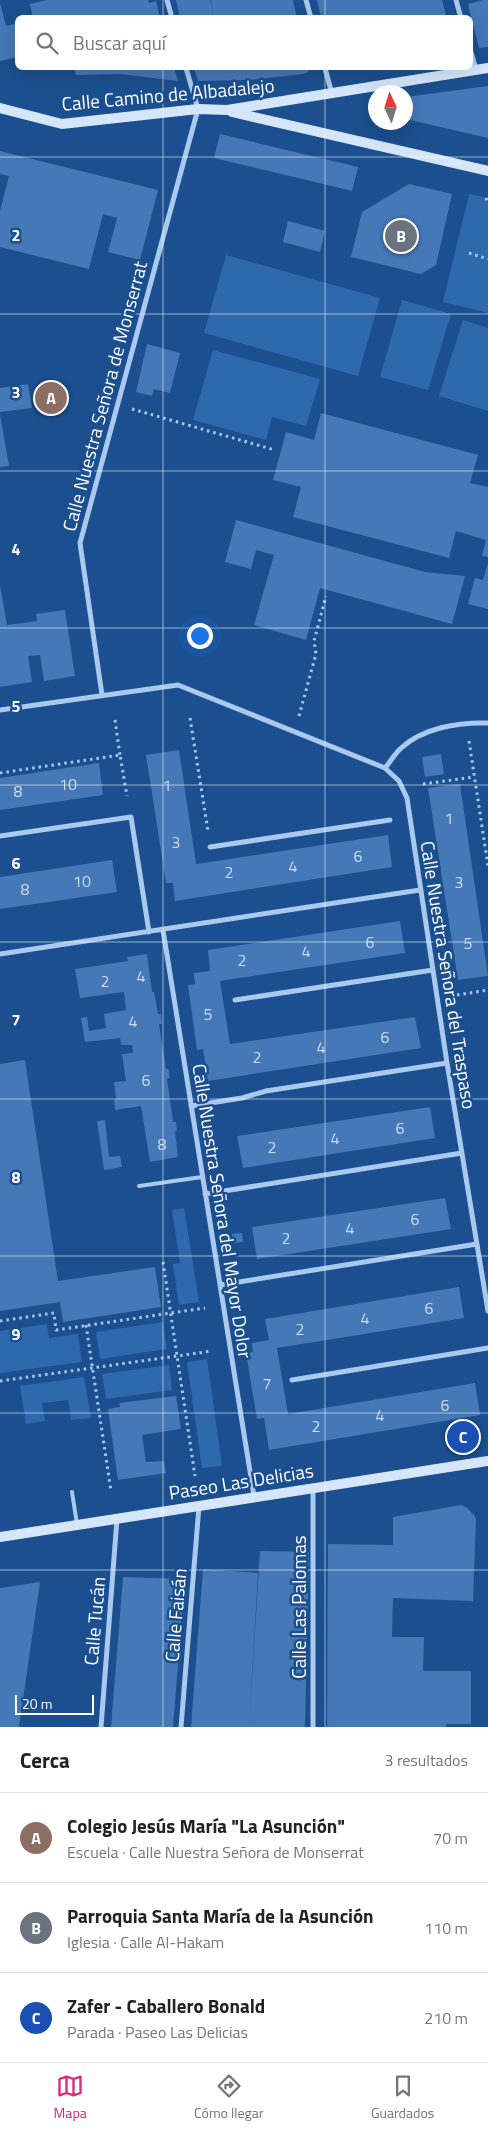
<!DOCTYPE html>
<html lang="es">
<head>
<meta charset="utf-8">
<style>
  :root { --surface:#fff; --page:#f6f6f6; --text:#222; --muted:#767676; --line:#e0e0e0; --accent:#db2777 }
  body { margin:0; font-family:"Titillium Web",sans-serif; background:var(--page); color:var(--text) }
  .compass { position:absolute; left:368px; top:85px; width:45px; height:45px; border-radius:50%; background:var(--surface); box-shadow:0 5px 20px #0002; rotate:356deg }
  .scale { position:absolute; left:15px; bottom:12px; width:79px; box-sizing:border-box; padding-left:5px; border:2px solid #fff; border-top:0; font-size:14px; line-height:18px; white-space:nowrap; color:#fff; -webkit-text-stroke:4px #1b4f8f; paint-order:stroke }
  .you { position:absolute; left:199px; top:635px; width:18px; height:18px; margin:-12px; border:4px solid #fff; border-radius:50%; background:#1a73e8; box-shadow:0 0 0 8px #1a73e833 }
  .badge { display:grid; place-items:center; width:32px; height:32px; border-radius:50%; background:var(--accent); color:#fff; font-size:16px; font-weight:700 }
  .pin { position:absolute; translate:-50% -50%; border:2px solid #fff; box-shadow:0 1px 5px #0006 }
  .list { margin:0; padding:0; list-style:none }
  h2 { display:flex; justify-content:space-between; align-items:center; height:65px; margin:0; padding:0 20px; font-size:21px }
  h2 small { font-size:16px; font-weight:400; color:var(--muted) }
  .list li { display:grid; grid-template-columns:32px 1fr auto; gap:15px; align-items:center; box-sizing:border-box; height:90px; padding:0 20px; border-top:1px solid var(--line) }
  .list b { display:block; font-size:19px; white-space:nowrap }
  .list p { margin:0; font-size:16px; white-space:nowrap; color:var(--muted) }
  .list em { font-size:16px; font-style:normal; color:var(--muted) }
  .icon { flex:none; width:28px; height:28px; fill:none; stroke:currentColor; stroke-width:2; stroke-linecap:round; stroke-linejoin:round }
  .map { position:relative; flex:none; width:488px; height:1727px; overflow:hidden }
  .search { position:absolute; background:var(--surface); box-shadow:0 5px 20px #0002; left:15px; right:15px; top:15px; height:55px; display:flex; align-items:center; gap:12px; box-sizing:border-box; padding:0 18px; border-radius:8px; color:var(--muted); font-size:19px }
  .sheet { height:335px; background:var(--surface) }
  nav { display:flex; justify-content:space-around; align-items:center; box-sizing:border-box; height:70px; border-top:1px solid var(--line); background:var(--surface); font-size:14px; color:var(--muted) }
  nav a { display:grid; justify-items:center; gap:2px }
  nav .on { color:var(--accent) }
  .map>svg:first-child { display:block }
</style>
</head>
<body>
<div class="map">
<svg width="488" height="1727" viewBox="0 0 488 1727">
  <rect width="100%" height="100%" fill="#1b4f8f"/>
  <path fill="#2e69ad" d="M469,194L488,198V313L443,302Z
    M226,255L380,298L358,376L204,333Z
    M402,300L451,314L428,390L380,377Z
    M463,320L488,328V411L439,396Z
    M213,350L320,379L306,426L272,417L266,440L193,420Z
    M184,1208L199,1302L179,1305L173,1264L180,1263L172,1210Z
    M163,1322L167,1349L100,1359L96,1332Z
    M47,1324L49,1338L78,1334L82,1362L0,1373V1331Z
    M207,1359L222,1466L202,1468L187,1362Z
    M169,1365L172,1390L106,1399L102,1374Z
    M84,1377L91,1418L71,1420L68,1400L42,1403L45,1421L26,1424L20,1386Z"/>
  <path fill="#4478b7" d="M47,0H148L149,3L156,1L160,18H33L30,4Z
    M176,0H210L213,12L211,0H293L297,18H180Z
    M317,0H442L447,18H321Z
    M483,0H488V47L479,48L468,4Z
    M0,3L6,26L18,23V57L0,61Z
    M74,68H174L178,81L120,74L76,75Z
    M194,68H225L226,73V68L310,69L308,72L303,74L250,80L198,81Z
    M488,86V138L406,119V97Z
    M220,134L358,167L352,191L214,158Z
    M0,151L158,190L140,260L108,252L117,218L103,214L89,269L0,247V211L9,176L0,174Z
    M409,184L452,194L436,265L421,274L351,257L362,212Z
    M288,221L325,231L320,252L283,242Z
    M147,344L180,353L170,393L154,389L152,396L136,392Z
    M28,384L32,408L0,412V388Z
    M321,413L478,455L470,483L488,487V557L482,556L486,540L456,531L449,558L293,517L301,487L273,480L286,432L314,440Z
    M0,414L9,466L0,467Z
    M236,520L425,572L465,576L452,624L320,588L306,640L254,625L274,555L256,550L251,569L225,562Z
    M488,563V609L468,604L475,578L483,580Z
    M0,585L7,625L37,621L36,614L65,610L75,676L44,681L40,655L28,656L32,682L0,687Z
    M179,750L196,864L388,835L392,867L175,901L173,883H166L146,755Z
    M441,754L444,774L425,777L422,757Z
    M99,763L103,795L0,810V778Z
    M460,784L488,976L458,980L428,788Z
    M112,860L117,892L0,909V877Z
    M400,921L405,953L220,981L230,1044L415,1017L421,1048L208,1081L203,1049L197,1050L188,985L195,984L194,973L210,971L208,950Z
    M147,954L152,992H154L158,1014H161L162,1024H159L166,1069L168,1068L170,1078L167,1079L173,1122H176L177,1131H175L178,1157L150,1162L141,1106L115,1110L114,1100L116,1099L114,1082L126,1081L122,1054L133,1053L132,1045H121L120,1038L85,1042L81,1018L87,1017L89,1031L106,1028L104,1014L126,1010L124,992L80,998L75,969L128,961L127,957Z
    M25,1060L58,1281L155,1267L161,1307L63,1322L60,1302L0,1311V1064Z
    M430,1107L435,1138L243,1168L237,1136Z
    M105,1120L109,1157L120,1156L122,1167L104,1170L97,1121Z
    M445,1198L451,1229L257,1259L252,1227Z
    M242,1233L243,1242L233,1243L232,1234Z
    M459,1287L464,1318L277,1348L288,1414L475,1383L480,1415L269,1450L264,1418L257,1419L246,1353L253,1352L252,1343L269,1340L265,1319Z
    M176,1396L181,1429L142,1435L146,1462L164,1461L166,1473L118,1480L108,1409L120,1407L119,1403Z
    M461,1505L466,1507L474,1515L476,1519L473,1601L393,1598L392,1637H424L423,1671H471V1724H446V1727H327L328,1544L393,1545V1517Z
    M260,1551L309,1552L305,1727H249Z
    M203,1569L258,1573L249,1727H191Z
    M123,1577L185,1579L173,1727H111Z
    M40,1582L19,1727H0V1588Z"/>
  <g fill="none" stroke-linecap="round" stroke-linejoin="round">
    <path stroke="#a9c9ee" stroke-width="3" stroke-dasharray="2.5 4" stroke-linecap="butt" d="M486,198L488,204
      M469,253L488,259
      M132,409L275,450
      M299,716L316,654L314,641L326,596
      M190,718L208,831
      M115,720L120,755
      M469,741L488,866
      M0,773L120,755L127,796
      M423,784L474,777
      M457,995L488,990
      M163,1262L195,1476
      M0,1321L54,1313L56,1330L205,1308
      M86,1325L111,1491
      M0,1381L212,1351"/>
    <path stroke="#a9c9ee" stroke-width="4" d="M139,1186L202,1177
      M72,1492L77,1524"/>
    <path stroke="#a9c9ee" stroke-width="5" d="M167,0L172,18
      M306,0L311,18
      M456,0L461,18
      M470,49L476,69
      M325,68L332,94
      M102,695L80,543L198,109L186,68
      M0,710L178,685L385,768L399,781L407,798L447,1063L488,1311
      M385,768C390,762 394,755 400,749C422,728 458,722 488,723
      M0,836L131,817L149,932
      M210,847L390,820
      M163,930L254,1496
      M0,954L420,890
      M235,1000L433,970
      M191,1106L242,1098L266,1091L447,1063
      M205,1194L462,1153
      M220,1285L477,1244
      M292,1380L488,1348
      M313,1488V1727
      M101,1727L117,1519
      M181,1727L199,1506"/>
    <path stroke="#d6e6fa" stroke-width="10" d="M0,108L62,124L198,109L227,110L488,68
      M232,112L488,171
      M0,1537L488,1461"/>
  </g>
  <path fill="none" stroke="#fff" stroke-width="1" stroke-opacity="0.55" d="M163,0V18M325,0V18M163,68V1727M325,68V1727M0,157H488M0,314H488M0,471H488M0,628H488M0,785H488M0,942H488M0,1099H488M0,1256H488M0,1413H488M0,1570H488"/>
  <g text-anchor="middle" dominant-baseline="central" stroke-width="5" stroke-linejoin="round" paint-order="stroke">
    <g font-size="16" fill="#d0dded">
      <text x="68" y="784">10</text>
      <text x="167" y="785">1</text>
      <text x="18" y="791">8</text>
      <text x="449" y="818">1</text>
      <text x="176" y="842">3</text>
      <text x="358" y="856">6</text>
      <text x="293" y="866">4</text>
      <text x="229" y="872">2</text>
      <text x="82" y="881">10</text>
      <text x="459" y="882">3</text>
      <text x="25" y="889">8</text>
      <text x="370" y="942">6</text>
      <text x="468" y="943">5</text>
      <text x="306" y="951">4</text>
      <text x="242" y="960">2</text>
      <text x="141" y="976">4</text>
      <text x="105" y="981">2</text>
      <text x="208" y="1014">5</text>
      <text x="133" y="1021">4</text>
      <text x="385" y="1037">6</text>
      <text x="321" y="1047">4</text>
      <text x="257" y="1057">2</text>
      <text x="146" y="1080">6</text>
      <text x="400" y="1128">6</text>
      <text x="335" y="1138">4</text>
      <text x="162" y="1144">8</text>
      <text x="272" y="1147">2</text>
      <text x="415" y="1219">6</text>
      <text x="350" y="1228">4</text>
      <text x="286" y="1238">2</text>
      <text x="429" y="1308">6</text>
      <text x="365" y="1318">4</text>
      <text x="300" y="1329">2</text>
      <text x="267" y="1383">7</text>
      <text x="445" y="1405">6</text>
      <text x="380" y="1415">4</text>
      <text x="316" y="1426">2</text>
    </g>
    <g font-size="19" fill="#fff" stroke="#1b4f8f">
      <text transform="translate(168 94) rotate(-5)">Calle Camino de Albadalejo</text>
      <text transform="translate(104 396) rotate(-75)">Calle Nuestra Señora de Monserrat</text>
      <text transform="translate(449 975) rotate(81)">Calle Nuestra Señora del Traspaso</text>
      <text transform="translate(223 1211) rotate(81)">Calle Nuestra Señora del Mayor Dolor</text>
      <text transform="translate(241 1481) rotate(-9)">Paseo Las Delicias</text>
      <text transform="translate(298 1607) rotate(-90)">Calle Las Palomas</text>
      <text transform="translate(175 1615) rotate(-85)">Calle Faisán</text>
      <text transform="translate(94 1621) rotate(-85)">Calle Tucán</text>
    </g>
  </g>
  <g font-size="16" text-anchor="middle" font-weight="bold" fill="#fff" stroke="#1b4f8f" stroke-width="5" stroke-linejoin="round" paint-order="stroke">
    <text x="16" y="241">2</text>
    <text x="16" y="398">3</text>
    <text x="16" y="555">4</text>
    <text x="16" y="712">5</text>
    <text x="16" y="869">6</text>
    <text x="16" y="1026">7</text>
    <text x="16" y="1183">8</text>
    <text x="16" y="1340">9</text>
  </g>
</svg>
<svg class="compass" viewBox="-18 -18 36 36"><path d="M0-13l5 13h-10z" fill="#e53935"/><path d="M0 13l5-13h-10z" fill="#767676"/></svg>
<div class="scale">20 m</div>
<div class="you"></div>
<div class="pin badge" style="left:51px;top:398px;background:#8d6e63">A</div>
<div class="pin badge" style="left:401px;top:236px;background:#6b7280">B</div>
<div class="pin badge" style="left:463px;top:1437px;background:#1a4fb4">C</div>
<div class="search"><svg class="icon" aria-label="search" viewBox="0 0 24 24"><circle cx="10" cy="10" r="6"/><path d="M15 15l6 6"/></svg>Buscar aquí</div>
</div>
<section class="sheet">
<h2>Cerca<small>3 resultados</small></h2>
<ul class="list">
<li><span class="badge" style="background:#8d6e63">A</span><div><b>Colegio Jesús María &quot;La Asunción&quot;</b><p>Escuela · Calle Nuestra Señora de Monserrat</p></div><em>70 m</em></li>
<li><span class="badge" style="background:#6b7280">B</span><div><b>Parroquia Santa María de la Asunción</b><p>Iglesia · Calle Al-Hakam</p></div><em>110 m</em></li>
<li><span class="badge" style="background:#1a4fb4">C</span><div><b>Zafer - Caballero Bonald</b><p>Parada · Paseo Las Delicias</p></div><em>210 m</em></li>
</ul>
</section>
<nav>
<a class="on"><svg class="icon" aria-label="map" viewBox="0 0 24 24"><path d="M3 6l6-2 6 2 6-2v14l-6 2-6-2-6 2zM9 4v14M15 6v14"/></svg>Mapa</a>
<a><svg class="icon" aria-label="directions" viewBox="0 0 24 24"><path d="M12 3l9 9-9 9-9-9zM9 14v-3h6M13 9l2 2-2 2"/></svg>Cómo llegar</a>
<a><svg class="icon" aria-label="saved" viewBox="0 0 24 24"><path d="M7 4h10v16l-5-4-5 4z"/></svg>Guardados</a>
</nav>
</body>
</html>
